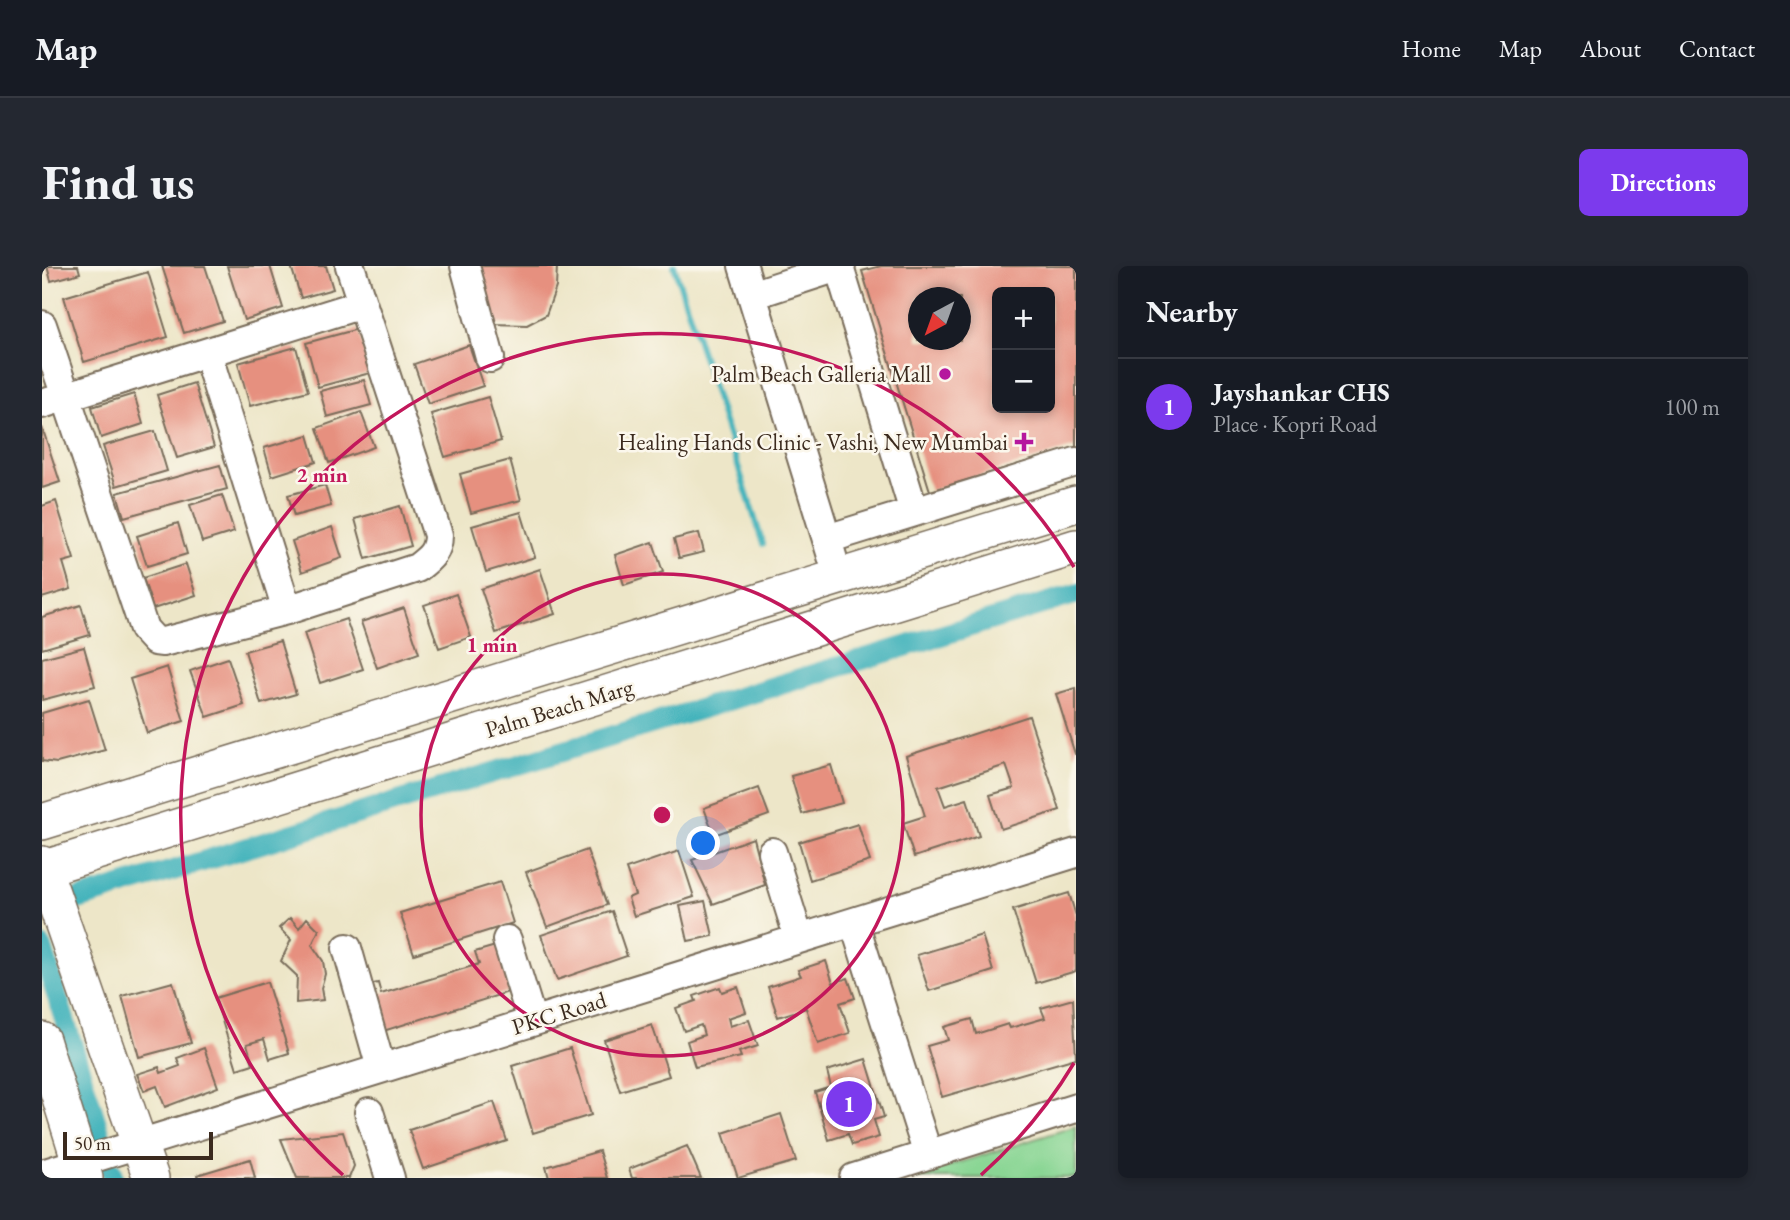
<!DOCTYPE html>
<html lang="en">
<head>
<meta charset="utf-8">
<style>
  :root { --surface:#171b24; --page:#242831; --text:#f1f3f6; --muted:#9ea1a6; --line:#363941; --accent:#7c3aed }
  body { margin:0; font-family:"EB Garamond",serif; background:var(--page); color:var(--text) }
  .controls { position:absolute; right:21px; top:21px; display:grid; overflow:hidden; border-radius:10px; box-shadow:0 4px 10px #0003 }
  .controls button { width:63px; height:63px; display:grid; place-items:center; padding:0; border:0; border-bottom:2px solid var(--line); background:var(--surface); color:var(--text); font:35px sans-serif }
  .compass { position:absolute; left:866px; top:21px; width:63px; height:63px; border-radius:50%; background:var(--surface); box-shadow:0 4px 10px #0003; rotate:221deg }
  .scale { position:absolute; left:21px; bottom:18px; width:150px; box-sizing:border-box; padding-left:7px; border:4px solid #3b2a1e; border-top:0; font-size:19px; line-height:24px; white-space:nowrap; color:#3b2a1e; -webkit-text-stroke:5px #fbf7ec; paint-order:stroke }
  .you { position:absolute; left:662px; top:578px; width:24px; height:24px; margin:-18px; border:5px solid #fff; border-radius:50%; background:#1a73e8; box-shadow:0 0 0 10px #1a73e833 }
  .badge { display:grid; place-items:center; width:46px; height:46px; border-radius:50%; background:var(--accent); color:#fff; font-size:23px; font-weight:700 }
  .pin { position:absolute; translate:-50% -50%; border:4px solid #fff; box-shadow:0 2px 7px #0006 }
  .list { margin:0; padding:0; list-style:none }
  h2 { display:flex; justify-content:space-between; align-items:center; height:91px; margin:0; padding:0 28px; font-size:30px }
  h2 small { font-size:23px; font-weight:400; color:var(--muted) }
  .list li { display:grid; grid-template-columns:46px 1fr auto; gap:21px; align-items:center; box-sizing:border-box; height:98px; padding:0 28px; border-top:2px solid var(--line) }
  .list b { display:block; font-size:26px; white-space:nowrap }
  .list p { margin:0; font-size:23px; white-space:nowrap; color:var(--muted) }
  .list em { font-size:23px; font-style:normal; color:var(--muted) }
  .map { position:relative; flex:none; width:1034px; height:912px; overflow:hidden; border-radius:10px }
  header { display:flex; align-items:center; gap:42px; box-sizing:border-box; height:98px; padding:0 35px; background:var(--surface); border-bottom:2px solid var(--line) }
  header strong { font-size:33px }
  nav { display:flex; gap:38px; margin-inline-start:auto; font-size:24px }
  .intro { display:flex; align-items:center; justify-content:space-between; box-sizing:border-box; height:168px; padding:0 42px }
  h1 { margin:0; font-size:49px }
  .button { padding:18px 32px; border-radius:10px; background:var(--accent); color:#fff; font-size:24px; font-weight:700 }
  main { display:flex; gap:42px; padding:0 42px }
  aside { flex:1; background:var(--surface); border-radius:10px; box-shadow:0 4px 10px #0003 }
  .map>svg:first-child { display:block }
</style>
</head>
<body>
<header>
<strong>Map</strong>
<nav><a>Home</a><a>Map</a><a>About</a><a>Contact</a></nav>
</header>
<div class="intro"><h1>Find us</h1><a class="button">Directions</a></div>
<main>
<div class="map">
<svg width="1034" height="912" viewBox="0 0 1034 912">
  <rect width="100%" height="100%" fill="#fbf7ec"/>
  <filter id="ink" filterUnits="userSpaceOnUse"><feTurbulence type="fractalNoise" baseFrequency=".0143" numOctaves="2"/><feDisplacementMap in="SourceGraphic" scale="14" xChannelSelector="R" yChannelSelector="G"/><feConvolveMatrix kernelMatrix="1 2 1 2 8 2 1 2 1" color-interpolation-filters="sRGB"/></filter>
  <filter id="wash" filterUnits="userSpaceOnUse"><feTurbulence type="fractalNoise" baseFrequency=".00686" numOctaves="4" result="noise"/><feDisplacementMap in="SourceGraphic" scale="28" xChannelSelector="R" yChannelSelector="G"/><feGaussianBlur stdDeviation="1.57" result="paint"/><feColorMatrix in="noise" values="0 0 0 0 0 0 0 0 0 0 0 0 0 0 0 0 0 1.4 0 .05"/><feComposite in="paint" operator="in"/></filter>
  <g filter="url(#wash)">
    <rect width="100%" height="100%" fill="#ede6c8"/>
    <path fill="#8ad694" stroke="#628059" stroke-width="2" d="M1034,860V912H868Z"/>
    <g fill="none" stroke-linecap="round" stroke-linejoin="round">
      <path stroke="#44b4bc" stroke-width="6" d="M632,0L721,278"/>
      <path stroke="#44b4bc" stroke-width="21" d="M31,635L1034,328
        M0,681L59,872
        M69,904L71,912"/>
    </g>
    <g id="blocks">
      <path fill="#e6907f" fill-rule="evenodd" d="M5,0H36L38,7L9,15Z
        M120,0H163L181,55L142,67Z
        M185,0H228L241,42L202,54Z
        M249,0H284L291,23L259,32Z
        M429,0H515L514,21L504,49L485,59L451,58Z
        M839,0H1034V181L888,225L820,5ZM955,26H1008V142H955ZM876,32H918V74H876Z
        M106,6L126,71L42,96L22,31Z
        M316,63L328,107L276,121L264,77Z
        M427,79L441,120L386,138L372,98Z
        M254,81L266,125L208,140L196,97Z
        M322,114L329,139L285,151L278,125Z
        M152,117L172,181L135,192L115,129Z
        M92,128L101,158L59,172L50,141Z
        M446,131L459,175L403,191L389,148Z
        M319,146L332,181L287,197L275,162Z
        M0,161L18,216L0,222Z
        M113,165L125,205L74,220L61,180Z
        M266,169L274,196L230,210L222,182Z
        M468,194L479,234L429,247L418,208Z
        M178,199L185,223L82,251L75,227Z
        M283,219L289,240L252,250L246,229Z
        M180,229L192,266L160,276L148,239Z
        M14,235L32,293L21,296L29,323L0,332V240Z
        M358,240L369,280L324,293L313,253Z
        M479,246L493,291L444,306L430,260Z
        M136,257L145,288L105,300L95,270Z
        M290,261L300,292L260,306L250,275Z
        M657,267L662,286L637,292L632,273Z
        M611,276L621,306L582,319L573,289Z
        M144,298L154,329L111,343L101,312Z
        M498,303L513,348L454,367L439,323Z
        M414,328L429,371L397,382L382,339Z
        M39,339L48,369L0,383V351Z
        M362,342L377,387L335,402L319,356Z
        M304,353L321,403L278,417L262,367Z
        M238,375L254,428L219,438L203,385Z
        M42,381L53,420L0,434V392Z
        M186,392L202,439L165,451L148,405Z
        M125,401L142,455L105,467L88,413Z
        M1034,422V488H1033L1014,428Z
        M47,433L63,484L15,497L0,495V447Z
        M987,450L1018,544L959,563L948,529L972,522L964,499L896,521L903,540L925,533L937,570L872,591L861,557L883,550L864,490Z
        M789,499L800,537L760,548L749,510Z
        M717,522L727,549L672,569L662,542Z
        M816,558L828,595L768,614L757,576Z
        M711,572L723,619L671,638L650,594Z
        M545,584L565,639L505,661L484,606Z
        M637,585L652,631L592,650L586,632L593,629L584,603Z
        M458,616L471,657L372,688L358,647Z
        M1027,627L1034,650V705L994,717L971,644Z
        M663,635L671,670L646,675L638,640Z
        M570,645L585,690L515,714L499,669Z
        M248,652L257,662L265,652L277,664L270,679L281,695L283,708L279,722L281,734L254,737L255,710L239,695L249,674L237,662Z
        M940,669L951,705L887,725L875,689Z
        M464,677L479,722L338,766L323,720L336,717L339,728L437,698L433,686Z
        M784,695L791,717L806,712L813,732L798,737L808,767L776,778L764,742L736,751L726,721L759,710L756,704Z
        M131,716L149,777L97,791L80,730Z
        M225,716L247,787L228,793L222,773L205,778L211,798L195,803L173,732Z
        M678,721L680,726L696,721L704,746L686,752L688,760L707,754L716,780L697,786L699,791L653,801L645,775L662,769L659,759L642,765L634,742L654,735L652,730Z
        M1031,733L1034,792L900,831L885,780L906,774L902,761L930,753L934,768L966,758L968,762L1003,752L999,742Z
        M610,759L627,810L578,825L562,774Z
        M162,782L176,821L123,841L115,820L102,825L95,808L117,801L119,807L138,800L135,792Z
        M528,782L549,849L491,867L470,800Z
        M824,793L842,851L832,854L837,871L810,879L806,868L787,874L773,826L789,821L785,805Z
        M452,836L465,875L381,903L367,864Z
        M739,848L754,895L696,912L681,867Z
        M301,866L312,900L307,912H255L239,873Z
        M645,880L659,912H590L587,903Z
        M557,885L565,912H507L504,901Z
        M208,893L213,912H156L155,909Z"/>
    </g>
  </g>
  <g filter="url(#ink)">
    <use href="#blocks" fill-opacity="0" stroke="#796c5a" stroke-width="2"/>
    <g fill="none" stroke-linecap="round" stroke-linejoin="round">
      <g stroke="#796c5a" stroke-width="32">
        <path id="minor" d="M423,0L448,92
          M701,0L797,313
          M797,1L872,246
          M710,29L799,0
          M0,59L102,363L113,375L121,376L245,344L375,302C388,292 396,286 396,269L308,0
          M165,87L245,344
          M0,138L320,38
          M785,273L1034,196
          M730,586L757,673
          M812,656L886,889
          M465,674L490,755
          M305,682L339,802
          M327,846L348,912
          M0,908L1034,587
          M812,912L1034,842"/>
      </g>
      <g stroke="#796c5a" stroke-width="38">
        <path id="major" d="M0,556L1034,238
          M0,598L109,912
          M0,603L1034,281
          M0,774L43,912"/>
      </g>
      <use href="#minor" stroke="#fff" stroke-width="28"/>
      <use href="#major" stroke="#fff" stroke-width="35"/>
    </g>
  </g>
  <g fill="none" stroke="#c2185b" stroke-width="3.5">
    <circle cx="620" cy="549" r="241"/>
    <path d="M1032 797A481 481 0 0 1 939 909M301 909A481 481 0 1 1 1032 301"/>
  </g>
  <g fill="#b5179e" stroke="#fbf7ec" stroke-width="2.5">
    <circle cx="903" cy="108" r="7"/>
    <path d="M978.5 165.5h7v7h7v7h-7v7h-7v-7h-7v-7h7z"/>
  </g>
  <g text-anchor="middle" dominant-baseline="central" stroke-width="5" stroke-linejoin="round" paint-order="stroke">
    <g font-size="23" fill="#3b2a1e" stroke="#fbf7ec" text-anchor="end">
      <text x="889" y="108">Palm Beach Galleria Mall</text>
      <text x="966" y="176">Healing Hands Clinic - Vashi, New Mumbai</text>
    </g>
    <g font-size="23" fill="#3b2a1e" stroke="#fbf7ec">
      <text transform="translate(517 442) rotate(-17)">Palm Beach Marg</text>
      <text transform="translate(517 747) rotate(-17)">PKC Road</text>
    </g>
  </g>
  <circle cx="620" cy="549" r="10" fill="#c2185b" stroke="#fbf7ec" stroke-width="3.5"/>
  <g font-size="21" text-anchor="middle" font-weight="bold" fill="#c2185b" stroke="#fbf7ec" stroke-width="5" stroke-linejoin="round" paint-order="stroke">
    <text x="280" y="216">2 min</text>
    <text x="450" y="386">1 min</text>
  </g>
</svg>
<div class="controls">
<button>+</button>
<button>−</button>
</div>
<svg class="compass" viewBox="-18 -18 36 36"><path d="M0-13l5 13h-10z" fill="#e53935"/><path d="M0 13l5-13h-10z" fill="#9ea1a6"/></svg>
<div class="scale">50 m</div>
<div class="you"></div>
<div class="pin badge" style="left:807px;top:838px">1</div>
</div>
<aside>
<h2>Nearby<small></small></h2>
<ul class="list">
<li><span class="badge">1</span><div><b>Jayshankar CHS</b><p>Place · Kopri Road</p></div><em>100 m</em></li>
</ul>
</aside>
</main>
</body>
</html>
